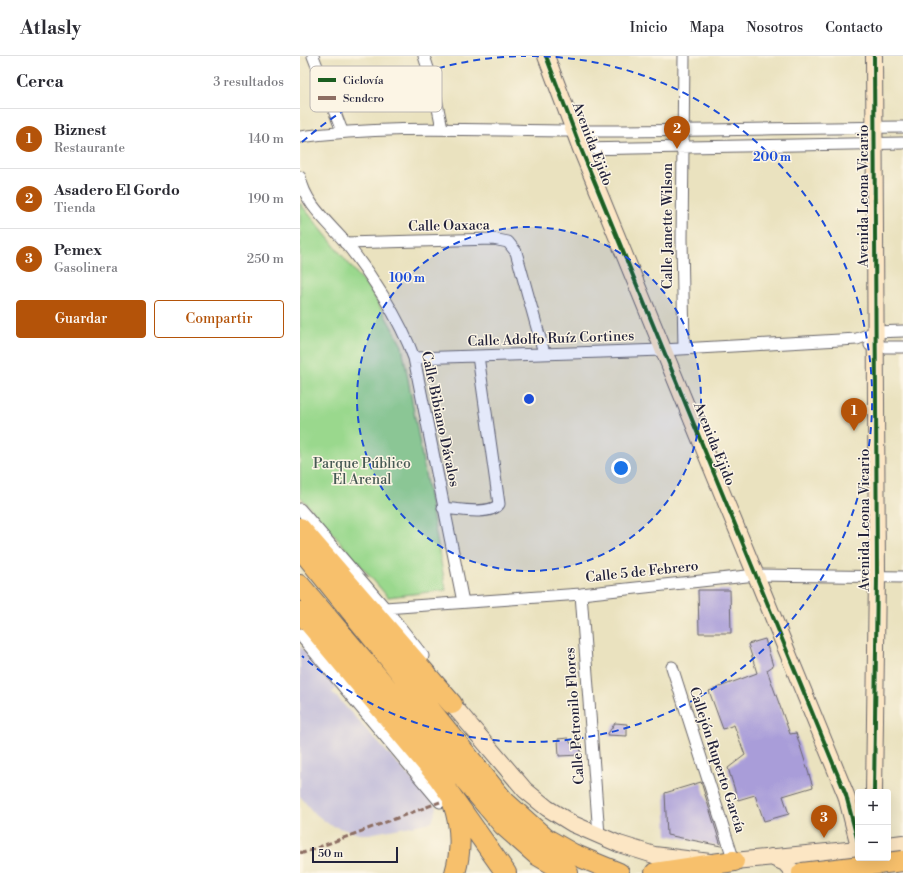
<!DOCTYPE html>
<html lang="es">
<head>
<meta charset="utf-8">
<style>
  :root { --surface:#fff; --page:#f2f2f3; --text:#2b2b33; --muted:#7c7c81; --line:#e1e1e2; --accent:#b45309 }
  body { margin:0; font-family:"Libre Bodoni",serif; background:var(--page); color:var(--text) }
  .controls { position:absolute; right:12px; bottom:12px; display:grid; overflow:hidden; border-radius:4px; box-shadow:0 4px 16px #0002 }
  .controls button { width:36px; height:36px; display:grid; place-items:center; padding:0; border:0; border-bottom:1px solid var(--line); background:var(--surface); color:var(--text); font:20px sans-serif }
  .scale { position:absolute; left:12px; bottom:10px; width:86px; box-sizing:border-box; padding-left:4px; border:2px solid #22223b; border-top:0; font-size:11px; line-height:14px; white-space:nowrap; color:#22223b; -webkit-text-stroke:3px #fcf5e5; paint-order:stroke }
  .you { position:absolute; left:321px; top:412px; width:14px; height:14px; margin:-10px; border:3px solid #fff; border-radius:50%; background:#1a73e8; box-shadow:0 0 0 6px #1a73e833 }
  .badge { display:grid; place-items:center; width:26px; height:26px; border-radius:50%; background:var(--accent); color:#fff; font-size:13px; font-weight:700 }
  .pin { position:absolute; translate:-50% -33px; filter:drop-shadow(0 1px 2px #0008) }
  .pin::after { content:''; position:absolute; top:21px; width:14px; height:12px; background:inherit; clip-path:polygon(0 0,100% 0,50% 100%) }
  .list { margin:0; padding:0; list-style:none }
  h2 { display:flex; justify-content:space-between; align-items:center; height:52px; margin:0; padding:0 16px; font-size:17px }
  h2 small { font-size:13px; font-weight:400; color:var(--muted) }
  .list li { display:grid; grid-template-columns:26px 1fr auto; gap:12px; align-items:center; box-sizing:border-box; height:60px; padding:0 16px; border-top:1px solid var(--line) }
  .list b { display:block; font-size:15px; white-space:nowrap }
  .list p { margin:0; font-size:13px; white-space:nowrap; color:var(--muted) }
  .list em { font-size:13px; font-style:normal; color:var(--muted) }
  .actions { display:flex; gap:8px; padding:12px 16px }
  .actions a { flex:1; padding:9px 0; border:1px solid var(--accent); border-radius:4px; text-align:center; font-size:14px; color:var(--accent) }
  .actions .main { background:var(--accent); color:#fff }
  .map { position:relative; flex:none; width:603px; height:817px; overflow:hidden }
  header { display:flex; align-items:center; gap:24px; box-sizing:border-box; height:56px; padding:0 20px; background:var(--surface); border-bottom:1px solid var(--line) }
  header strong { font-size:19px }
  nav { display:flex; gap:22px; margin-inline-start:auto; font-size:14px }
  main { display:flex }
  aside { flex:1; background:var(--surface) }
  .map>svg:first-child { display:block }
</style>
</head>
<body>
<header>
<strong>Atlasly</strong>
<nav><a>Inicio</a><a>Mapa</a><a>Nosotros</a><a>Contacto</a></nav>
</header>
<main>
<aside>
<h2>Cerca<small>3 resultados</small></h2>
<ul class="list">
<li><span class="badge">1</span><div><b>Biznest</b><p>Restaurante</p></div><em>140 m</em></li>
<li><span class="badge">2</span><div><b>Asadero El Gordo</b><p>Tienda</p></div><em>190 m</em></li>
<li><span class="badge">3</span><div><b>Pemex</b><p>Gasolinera</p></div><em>250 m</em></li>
</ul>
<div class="actions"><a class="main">Guardar</a><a>Compartir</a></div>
</aside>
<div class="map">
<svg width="603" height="817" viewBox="0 0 603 817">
  <rect width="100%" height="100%" fill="#fcf5e5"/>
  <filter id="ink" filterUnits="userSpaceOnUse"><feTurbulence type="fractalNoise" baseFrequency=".025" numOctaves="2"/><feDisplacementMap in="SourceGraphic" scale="8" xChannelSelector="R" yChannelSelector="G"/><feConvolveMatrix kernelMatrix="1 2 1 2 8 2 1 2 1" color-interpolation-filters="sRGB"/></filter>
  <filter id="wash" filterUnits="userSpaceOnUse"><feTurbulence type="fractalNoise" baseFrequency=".012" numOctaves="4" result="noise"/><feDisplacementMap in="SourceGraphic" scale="16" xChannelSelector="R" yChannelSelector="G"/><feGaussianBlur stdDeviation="0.9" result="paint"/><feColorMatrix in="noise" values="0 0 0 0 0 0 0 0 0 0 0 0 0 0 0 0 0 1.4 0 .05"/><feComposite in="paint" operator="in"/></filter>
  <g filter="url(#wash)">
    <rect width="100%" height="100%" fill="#eae2bf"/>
    <path fill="#c5c0da" d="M0,590L37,632L32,636L137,751L132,766L69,778H59L30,769L13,756L4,745L0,740Z"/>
    <path fill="#9ad88d" stroke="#5e7d64" d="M0,147L73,238L102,290L146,534L88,541L0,440Z"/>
    <g id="blocks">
      <path fill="#a99dd9" d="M398,534H430L431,577H399Z
        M465,583L473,610L467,614L490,678L496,677L513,731L483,740L489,758L464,765L455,739L438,744L428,712L445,699L434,669L423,673L409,635L457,617L448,588Z
        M315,667L327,668V680L307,679Z
        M268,682L271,688L280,687L281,699L259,700L258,683Z
        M401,726L421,790L367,779L365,737Z"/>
    </g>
  </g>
  <g filter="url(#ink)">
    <use href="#blocks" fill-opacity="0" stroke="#686569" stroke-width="1"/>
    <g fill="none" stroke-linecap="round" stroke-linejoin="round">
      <g stroke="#686569" stroke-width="13">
        <path id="street" d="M13,0L42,75
          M124,0L133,28L142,72
          M0,81C92,68 184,75 276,75C385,75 494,72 603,71
          M281,93L603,87
          M0,121C5,148 28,166 45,186C71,218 100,263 114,302L163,546
          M45,187L193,183L208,186L216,196L244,297
          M570,289L575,291H603
          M384,292L382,183L384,0
          M114,302L363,294L557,283L575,276L603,275
          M143,452C157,453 190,460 199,448L178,300
          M0,453L85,552L123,600
          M281,538L299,779
          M85,552L281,538L456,519L603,521
          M0,579L140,746
          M372,611L434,805"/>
      </g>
      <g stroke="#686569" stroke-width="18">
        <path id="secondary" d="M246,0L281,93L546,739L558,786
          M152,648L225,734L247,752L273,768L319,788L354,799L410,806L434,805L558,793
          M574,736L577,521L574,0
          M588,789L603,787
          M471,801L485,807L494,817"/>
      </g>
      <g stroke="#686569" stroke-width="22">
        <path id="highway" d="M0,472L152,648
          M0,492L204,745L245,782L273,798L319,817
          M0,529L203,769L237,799L268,817
          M0,556L138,721L206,817
          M153,747C161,770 162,793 155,817
          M355,817L434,805"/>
      </g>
      <use href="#street" stroke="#fff" stroke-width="11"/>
      <use href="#secondary" stroke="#fce6c4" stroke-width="16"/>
      <use href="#highway" stroke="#f7c06c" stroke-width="20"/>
      <g stroke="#686569" stroke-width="22" stroke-linecap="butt">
        <path id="highway-bridge" d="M502,817L603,805"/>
      </g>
      <use href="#highway-bridge" stroke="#f7c06c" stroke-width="20"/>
      <path stroke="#8d6e63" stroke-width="3" stroke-dasharray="6 3" stroke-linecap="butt" d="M0,796L3,797L140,746"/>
      <g stroke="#fcf5e5" stroke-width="6">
        <path id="cycleway" d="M246,0L281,93L546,739L558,786
          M574,736L577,521L574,0"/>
      </g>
      <use href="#cycleway" stroke="#1b5e20" stroke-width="4"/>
    </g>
  </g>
  <circle cx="229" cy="343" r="172" fill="#1d4ed8" fill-opacity=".12"/>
  <g fill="none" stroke="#1d4ed8" stroke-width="2" stroke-dasharray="7 5">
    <circle cx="229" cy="343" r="172"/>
    <path d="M2 86A343 343 0 0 1 226 0M232 0A343 343 0 1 1 2 600"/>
  </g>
  <g text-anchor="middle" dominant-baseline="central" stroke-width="3" stroke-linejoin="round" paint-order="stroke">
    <g font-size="14" fill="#22223b" stroke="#fcf5e5">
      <text transform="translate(292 88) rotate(69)">Avenida Ejido</text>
      <text transform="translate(564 140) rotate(-90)">Avenida Leona Vicario</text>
      <text transform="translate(149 170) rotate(-1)">Calle Oaxaca</text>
      <text transform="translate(368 170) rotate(-90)">Calle Janette Wilson</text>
      <text transform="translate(251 283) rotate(-2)">Calle Adolfo Ruíz Cortines</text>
      <text transform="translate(140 363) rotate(78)">Calle Bibiano Dávalos</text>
      <text transform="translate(414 388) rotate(68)">Avenida Ejido</text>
      <text transform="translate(565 464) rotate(-90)">Avenida Leona Vicario</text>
      <text transform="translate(342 516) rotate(-6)">Calle 5 de Febrero</text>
      <text transform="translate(275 660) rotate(-94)">Calle Petronilo Flores</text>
      <text transform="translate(417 704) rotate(72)">Callejón Ruperto García</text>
    </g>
    <g font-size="14" fill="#465954" stroke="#fcf5e5">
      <text x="62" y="408">Parque Público<tspan x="62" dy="16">El Arenal</tspan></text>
    </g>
  </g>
  <rect x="10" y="10" width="132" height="46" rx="6" fill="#fcf5e5" stroke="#bbb6b2" stroke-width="1"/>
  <rect x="18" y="22" width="18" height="4" fill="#1b5e20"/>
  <rect x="18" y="40" width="18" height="4" fill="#8d6e63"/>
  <g font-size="11" fill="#22223b">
    <text x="43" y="28">Ciclovía</text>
    <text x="43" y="46">Sendero</text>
  </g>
  <circle cx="229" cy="343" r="6" fill="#1d4ed8" stroke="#fcf5e5" stroke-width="2"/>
  <g font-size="12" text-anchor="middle" font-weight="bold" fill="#1d4ed8" stroke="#fcf5e5" stroke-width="3" stroke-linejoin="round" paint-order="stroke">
    <text x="472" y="105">200 m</text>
    <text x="107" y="226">100 m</text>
  </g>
</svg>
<div class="controls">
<button>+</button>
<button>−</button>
</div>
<div class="scale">50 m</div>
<div class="you"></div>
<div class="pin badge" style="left:554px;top:375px">1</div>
<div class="pin badge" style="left:377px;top:93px">2</div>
<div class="pin badge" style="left:524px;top:782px">3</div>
</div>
</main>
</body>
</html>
